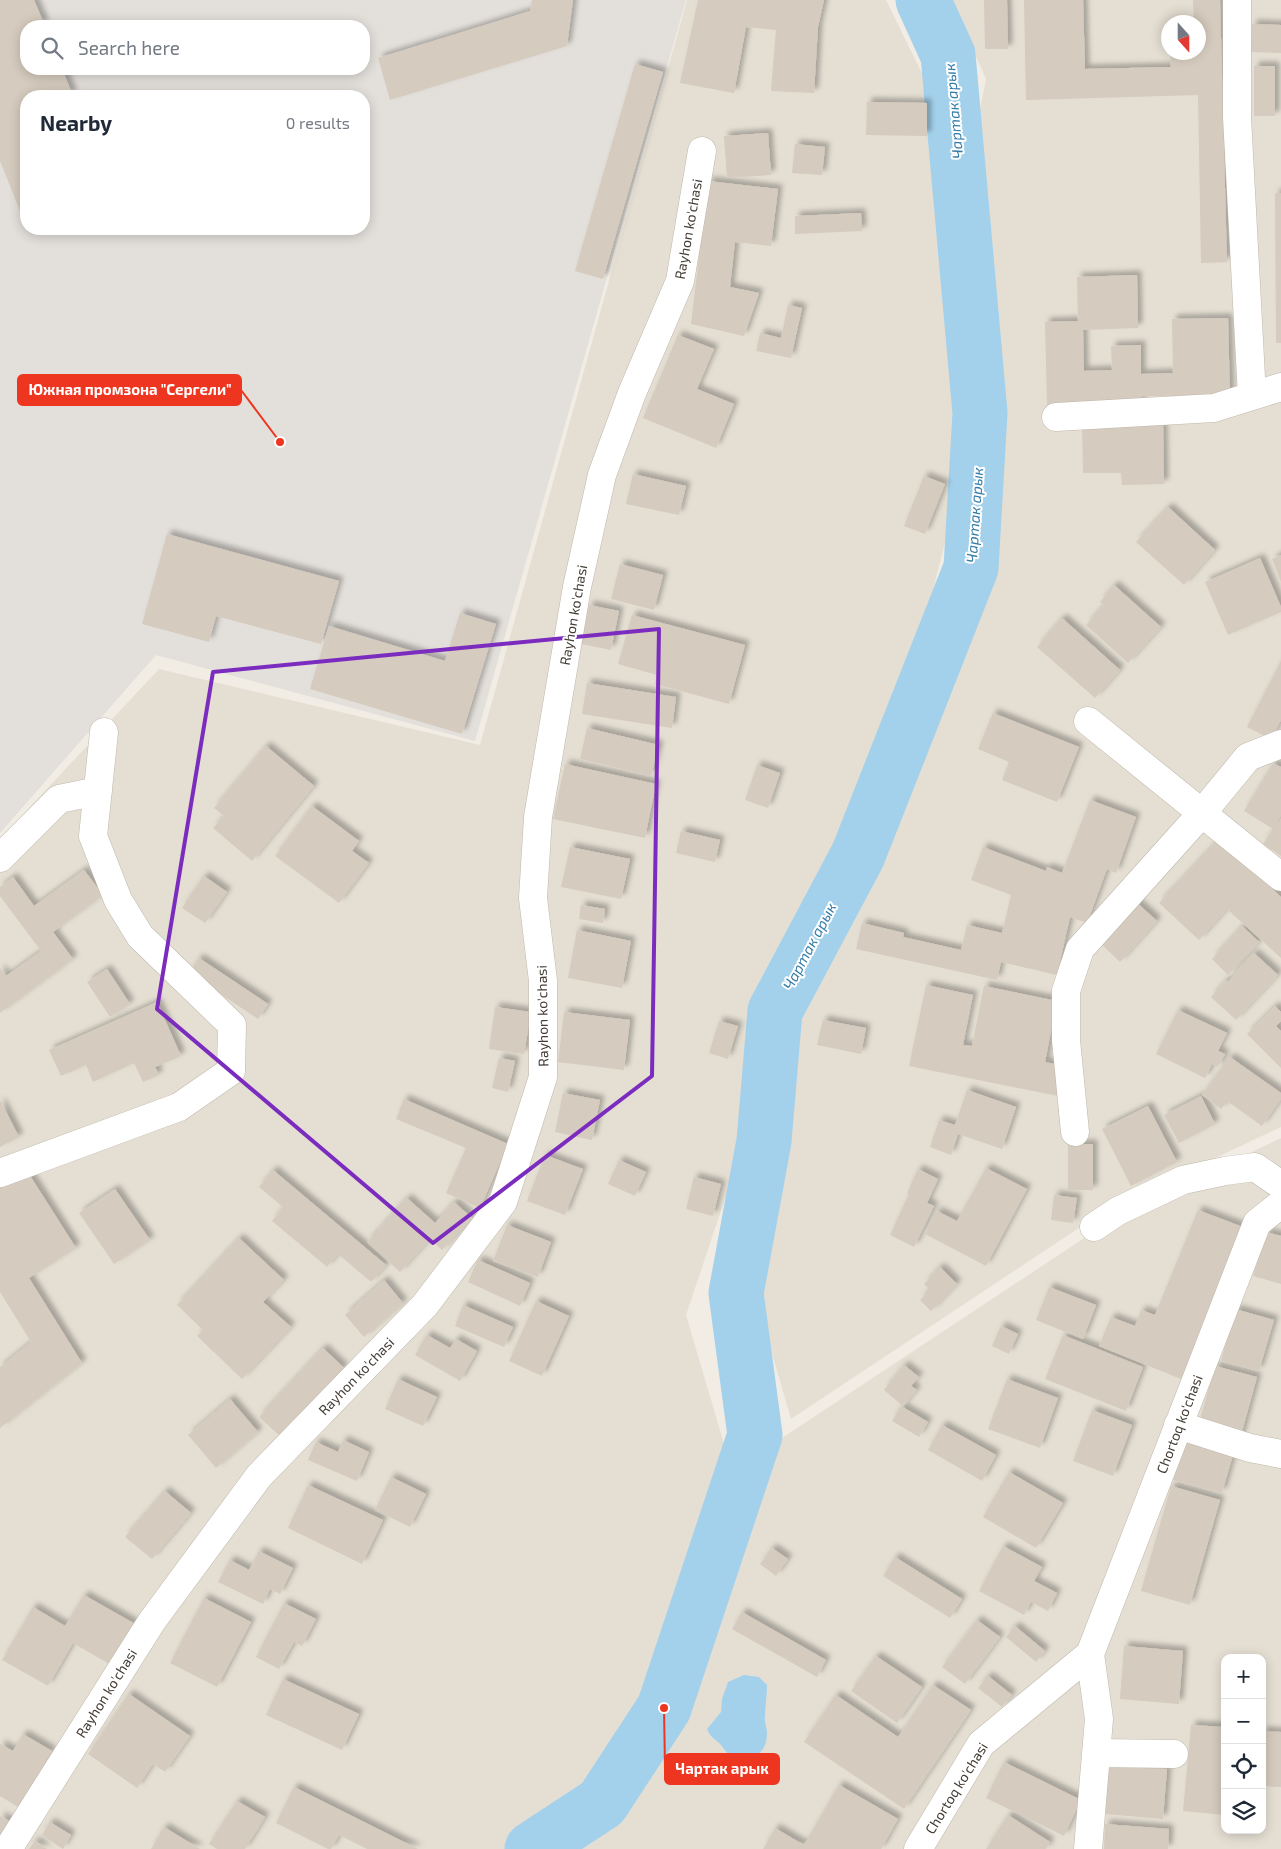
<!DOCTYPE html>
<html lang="en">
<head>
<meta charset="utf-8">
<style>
  :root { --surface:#fff; --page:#f6f6f7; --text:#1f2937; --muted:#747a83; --line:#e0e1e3 }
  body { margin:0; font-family:"Exo 2",sans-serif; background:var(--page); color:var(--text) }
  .controls { position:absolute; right:15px; bottom:15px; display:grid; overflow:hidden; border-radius:10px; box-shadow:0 2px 12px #0003 }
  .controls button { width:45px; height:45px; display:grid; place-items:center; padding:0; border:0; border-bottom:1px solid var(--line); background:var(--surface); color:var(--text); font:25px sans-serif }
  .compass { position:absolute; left:1161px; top:15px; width:45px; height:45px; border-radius:50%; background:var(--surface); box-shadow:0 2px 12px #0003; rotate:159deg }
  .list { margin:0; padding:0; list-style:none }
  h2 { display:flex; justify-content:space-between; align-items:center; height:65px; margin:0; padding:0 20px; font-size:21px }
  h2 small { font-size:16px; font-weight:400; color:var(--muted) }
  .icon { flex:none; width:28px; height:28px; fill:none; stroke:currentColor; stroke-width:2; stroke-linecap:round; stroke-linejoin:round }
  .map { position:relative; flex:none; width:1281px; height:1849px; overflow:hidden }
  .search { position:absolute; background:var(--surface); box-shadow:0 2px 12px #0003; left:20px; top:20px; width:350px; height:55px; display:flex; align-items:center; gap:12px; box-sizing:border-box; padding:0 18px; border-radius:20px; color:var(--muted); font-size:19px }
  .panel { position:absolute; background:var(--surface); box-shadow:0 2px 12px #0003; left:20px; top:90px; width:350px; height:145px; border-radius:20px }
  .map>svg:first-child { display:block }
</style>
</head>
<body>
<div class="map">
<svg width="1281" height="1849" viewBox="0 0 1281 1849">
  <defs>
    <filter id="shadow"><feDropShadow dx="4.5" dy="-4.5" stdDeviation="2.5" flood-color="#0004"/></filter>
  </defs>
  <rect width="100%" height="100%" fill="#f1ede5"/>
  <path fill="#e5dfd3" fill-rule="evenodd" d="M687,0H886L935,100L958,491L903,708L757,1005L743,1145L686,1315L732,1471L1113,1219L1281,1138V1849H0V839L159,669L480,745ZM1225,1658H1262V1830H1225Z
    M951,0H1281V1127L1109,1208L791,1419L758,1305L793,1014L939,706L995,542L980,109L986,79ZM1168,22H1198V52H1168Z"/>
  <path fill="#e3dfda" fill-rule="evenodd" d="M0,0H686L475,741L156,655L0,833ZM26,26H364V69H26ZM26,96H364V229H26Z"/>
  <path fill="#a3d1ec" d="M744,1675L759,1677L767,1685C767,1696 765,1706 765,1717C764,1722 767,1727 767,1732C767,1752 757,1757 741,1761C730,1756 728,1755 721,1745C715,1738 711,1739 707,1729L721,1712L722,1699L728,1682Z"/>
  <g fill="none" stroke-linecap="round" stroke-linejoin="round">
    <path stroke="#a3d1ec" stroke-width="55" d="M532,1849L602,1803L664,1708L755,1435L736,1293L764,1141L775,1011L858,855L971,568L980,413L948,55L923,0"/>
  </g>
  <path fill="#d5cbbe" filter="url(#shadow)" d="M0,0H34L45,26H26V69H62L73,96H26V226L0,161Z
    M532,0H573L567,46L390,100L378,58L530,11Z
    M698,0H824L818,27L814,93L771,91L776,30L746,27L734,93L680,83Z
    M984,0H1007L1008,49H985Z
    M1024,0H1083L1085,69L1171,67L1170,52H1198V22H1194L1193,0H1220L1227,262L1201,263L1198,95L1026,100Z
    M1252,24L1281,25V53L1251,52Z
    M635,64L663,72L603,279L575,271Z
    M1254,66H1275V116H1254Z
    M867,102L927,103V136L866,135Z
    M768,133L771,175L727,178L724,136Z
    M795,144L825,147L822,175L792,173Z
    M708,181L778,189L771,246L735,242L730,287L759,293L744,336L691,324Z
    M1275,193H1281V343H1276Z
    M861,213L862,231L795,234V216Z
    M1137,275L1138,328L1083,330L1084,371L1112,370L1111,346L1141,345V374L1173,373L1172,319L1228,318L1230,398L1174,400V396H1142V402L1047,405L1045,322L1078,321L1077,277Z
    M788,305L802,308L791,358L756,351L760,333L781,338Z
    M678,335L714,349L697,389L734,404L716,448L643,418Z
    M1163,421L1164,484L1122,485L1121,473H1083L1082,422Z
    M633,474L686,486L679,515L626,504Z
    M924,476L945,484L925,534L904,526Z
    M1168,507L1215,550L1184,585L1136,542Z
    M167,534L339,581L321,644L216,616L209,642L142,624Z
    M1281,555V582L1272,559Z
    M1260,558L1281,607V612L1228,635L1205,582Z
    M620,564L663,575L654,610L611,599Z
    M1114,585L1161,627L1128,663L1086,625L1104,605L1100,602Z
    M589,605L619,611L611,650L581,644Z
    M460,613L496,624L462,734L310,689L329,626L445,661Z
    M632,615L745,645L729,704L655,684L657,675L618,664Z
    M1062,618L1120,670L1095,698L1037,647Z
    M1281,661V720L1271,739L1247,727Z
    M587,683L676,697L672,728L582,714Z
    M993,713L1079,747L1057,802L1002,780L1009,762L978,749Z
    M587,728L659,745L651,776L580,759Z
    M266,746L314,786L252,861L213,828L224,816L214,808Z
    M1273,763L1281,767V816L1276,825L1281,818V856L1263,844L1273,829L1244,811Z
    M565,764L656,784L645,838L553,819Z
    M757,765L780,773L768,808L745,800Z
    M1090,800L1136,817L1116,873L1107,869L1087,923L1070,917L1057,975L1001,962L997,980L856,949L862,923L904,933L903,937L961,950L967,925L1002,933L1011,895L971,880L983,847L1046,871L1047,867L1062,873Z
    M312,806L359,841L352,851L369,863L339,903L275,856Z
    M681,831L720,840L715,862L676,853Z
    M1219,839L1281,897V958L1227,909L1199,940L1159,903Z
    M570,847L630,859L621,899L561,887Z
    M84,870L103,895L53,932L73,959L0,1013V968L6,976L41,951L0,896V887L13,877L34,906Z
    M204,876L227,892L205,923L182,908Z
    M1135,901L1157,921L1120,962L1099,942Z
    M581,905L605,909L603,923L579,919Z
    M1242,926L1259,942L1228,975L1212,959Z
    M577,930L631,941L622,988L568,978Z
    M1254,953L1278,975L1236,1020L1211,997L1226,980L1228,982Z
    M199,958L268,1004L258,1019L189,973Z
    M107,969L130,1004L110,1017L87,982Z
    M926,985L973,995L963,1045L972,1046L984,986L1057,1001L1045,1062L1064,1066L1058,1096L909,1066Z
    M157,1002L181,1056L155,1067L159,1075L143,1082L134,1063L93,1082L86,1065L61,1076L49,1050Z
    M1275,1006L1281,1012V1021L1276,1026L1281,1031V1068L1247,1034Z
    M495,1007L531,1012L524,1054L489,1049Z
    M1178,1010L1227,1033L1218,1051L1225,1054L1218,1067L1212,1064L1205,1078L1156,1054Z
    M564,1012L630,1020L624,1070L558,1062Z
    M823,1020L866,1028L861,1054L817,1045Z
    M719,1021L738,1026L728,1059L709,1053Z
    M1230,1057L1281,1093V1099L1262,1126L1227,1101L1221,1109L1202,1095Z
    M499,1058L515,1061L508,1092L492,1088Z
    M967,1090L1016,1107L1002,1149L958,1134L951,1155L930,1147L939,1120L955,1125Z
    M563,1093L600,1100L592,1140L555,1132Z
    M1201,1096L1215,1124L1179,1143L1164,1115Z
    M404,1099L508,1144L480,1208L446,1193L466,1148L396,1119Z
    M0,1100L19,1137L0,1147Z
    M1148,1106L1177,1162L1131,1186L1102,1129Z
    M1068,1144H1093V1190H1068Z
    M545,1155L583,1169L565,1215L527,1201Z
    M619,1160L646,1172L635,1196L608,1184Z
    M986,1168L1027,1189L986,1266L925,1234L937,1211L957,1221Z
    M918,1169L938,1179L927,1203L934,1206L914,1247L890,1235L909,1194L907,1193Z
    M273,1170L386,1265L371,1282L338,1254L327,1267L272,1221L283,1207L259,1187Z
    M27,1171L76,1248L29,1278L82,1363L0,1428V1367L31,1342L0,1292V1188Z
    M694,1177L721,1184L713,1216L686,1209Z
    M115,1189L150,1240L114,1264L79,1213Z
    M1054,1195L1077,1198L1073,1223L1051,1220Z
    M407,1198L435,1223L454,1202L472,1218L442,1250L430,1239L400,1272L367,1242Z
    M1198,1210L1248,1229L1186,1381L1099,1346L1111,1317L1135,1326L1141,1310L1155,1315Z
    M507,1225L551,1242L538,1277L493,1261Z
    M1266,1232L1281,1236V1284L1253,1276Z
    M239,1238L284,1280L263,1302L291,1327L242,1379L197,1336L203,1330L177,1305Z
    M478,1260L530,1283L520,1306L468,1282Z
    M940,1267L957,1284L931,1311L920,1300L930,1290L924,1284Z
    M384,1280L403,1303L364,1337L345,1315Z
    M1049,1287L1096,1305L1083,1339L1036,1320Z
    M536,1301L569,1316L542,1376L509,1361Z
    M463,1305L513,1327L504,1347L455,1326Z
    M1235,1309L1274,1320L1259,1371L1221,1361Z
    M1001,1326L1018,1334L1009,1354L992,1346Z
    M427,1335L450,1348L456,1339L477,1351L460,1381L415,1355Z
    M1063,1335L1143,1367L1126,1411L1045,1379Z
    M323,1348L344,1368L280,1436L259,1417Z
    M904,1365L919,1377L911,1386L917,1390L903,1406L884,1390Z
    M1215,1366L1257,1377L1240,1439L1198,1427Z
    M398,1379L437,1397L423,1426L385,1409Z
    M1007,1379L1058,1398L1040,1448L988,1429Z
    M230,1399L258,1432L216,1468L188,1435Z
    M901,1406L928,1422L919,1437L892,1421Z
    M1092,1410L1132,1425L1113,1476L1073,1461Z
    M942,1425L996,1455L982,1481L928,1450Z
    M1186,1434L1235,1448L1222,1493L1173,1480Z
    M343,1440L369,1452L357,1481L308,1460L316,1442L338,1452Z
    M1009,1472L1063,1503L1036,1548L983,1517Z
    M391,1477L426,1494L410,1527L375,1510Z
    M308,1485L383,1520L362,1564L288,1528Z
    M1171,1486L1220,1500L1190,1605L1141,1591Z
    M165,1491L191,1513L152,1559L125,1537Z
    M1003,1546L1042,1567L1034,1581L1057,1593L1048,1611L1031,1602L1024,1615L979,1591Z
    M772,1548L788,1559L776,1576L760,1564Z
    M259,1551L293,1568L280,1594L270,1589L263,1604L218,1582L230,1560L249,1570Z
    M895,1557L962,1599L950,1618L883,1576Z
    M84,1595L135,1624L111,1665L73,1643L48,1686L2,1660L33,1607L65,1626Z
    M204,1598L251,1622L217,1687L170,1663Z
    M284,1603L316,1619L302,1646L294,1642L279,1669L256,1657Z
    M742,1612L826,1660L817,1677L732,1629Z
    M977,1620L1000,1637L965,1684L942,1667Z
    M1015,1626L1045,1651L1036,1662L1006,1637Z
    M1124,1646L1183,1651L1179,1704L1120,1699Z
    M876,1656L922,1687L897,1723L851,1691Z
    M988,1676L1012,1695L1002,1707L978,1688Z
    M283,1679L359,1714L342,1750L266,1715Z
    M933,1685L971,1710L904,1809L804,1742L836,1695L898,1737Z
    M129,1694L190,1736L165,1772L153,1764L137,1788L88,1754Z
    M1191,1725L1225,1727V1815L1183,1811Z
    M1262,1731L1281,1732V1787L1262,1786Z
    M23,1734L52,1751L18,1807L0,1796V1744L13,1751Z
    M1004,1762L1081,1800L1064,1836L986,1798Z
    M1109,1765L1167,1769L1163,1819L1105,1814Z
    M839,1785L898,1819L881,1849H763L775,1828L804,1845Z
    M294,1787L418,1849H367L339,1835L331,1849H328L276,1823Z
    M237,1801L265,1817L245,1849H217L209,1844Z
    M1008,1815L1050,1842L1046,1849H986Z
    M0,1816L13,1823L0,1845Z
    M50,1822L71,1835L63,1849L42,1835Z
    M1105,1824L1169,1829L1168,1849H1104Z
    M164,1827L200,1849H151Z
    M35,1841L47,1849H29Z"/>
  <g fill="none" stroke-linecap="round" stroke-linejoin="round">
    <g stroke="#bfb7ab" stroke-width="29">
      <path id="minor" d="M1237,0V117L1252,396
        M1056,417L1214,408L1281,387
        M1088,721L1281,877
        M0,858L59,799L98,791
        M1075,1132L1066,1040V991L1080,949L1202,813L1248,757L1281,744
        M0,1173L179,1107L231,1071L232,1025L140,936L118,900L93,836L104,732
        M1094,1227L1118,1211L1183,1180L1225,1171L1255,1167L1281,1185
        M1178,1425L1250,1448L1281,1454
        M1096,1753L1174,1754
        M8,1849L152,1621L259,1476L425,1305L503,1202L543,1077V981L533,898L538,817L577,587L602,475L632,393L680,281L702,151
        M918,1849L981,1744L1090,1654
        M1088,1849L1099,1719L1090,1654L1257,1223L1281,1204"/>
    </g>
    <use href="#minor" stroke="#fff" stroke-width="28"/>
  </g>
  <path fill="none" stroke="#7b2cbf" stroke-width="4" stroke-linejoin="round" d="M659,629L652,1076L433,1243L157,1009L213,672Z"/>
  <g text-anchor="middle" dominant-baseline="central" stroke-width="4" stroke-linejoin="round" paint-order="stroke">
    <g font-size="14" fill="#433d35" stroke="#fff">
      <text transform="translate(688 229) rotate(-80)">Rayhon ko'chasi</text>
      <text transform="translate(573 615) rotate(-80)">Rayhon ko'chasi</text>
      <text transform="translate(542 1016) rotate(-91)">Rayhon ko'chasi</text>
      <text transform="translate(356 1376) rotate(-46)">Rayhon ko'chasi</text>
      <text transform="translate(1179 1424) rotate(-69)">Chortoq ko'chasi</text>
      <text transform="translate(106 1693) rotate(-58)">Rayhon ko'chasi</text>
      <text transform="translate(956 1788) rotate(-58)">Chortoq ko'chasi</text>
    </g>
    <g font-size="15" font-style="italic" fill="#347ca9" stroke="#fff">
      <text transform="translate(953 111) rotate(-95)">Чартак арык</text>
      <text transform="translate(974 515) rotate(-86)">Чартак арык</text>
      <text transform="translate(809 946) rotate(-62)">Чартак арык</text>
    </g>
  </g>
  <path fill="none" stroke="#ee351f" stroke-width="2" d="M280 442L241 390M664 1708L665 1769"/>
  <g fill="#ee351f" stroke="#fff" stroke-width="2">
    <circle cx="280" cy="442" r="5"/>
    <circle cx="664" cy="1708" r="5"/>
  </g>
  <g fill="#ee351f" stroke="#ee351f" stroke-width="2">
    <rect x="18" y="375" width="223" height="30" rx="5"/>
    <rect x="665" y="1754" width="114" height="30" rx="5"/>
  </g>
  <g font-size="15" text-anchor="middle" font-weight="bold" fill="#fff">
    <text x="130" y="395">Южная промзона "Сергели"</text>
    <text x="722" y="1774">Чартак арык</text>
  </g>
</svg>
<div class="controls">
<button>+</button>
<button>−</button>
<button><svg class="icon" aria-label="locate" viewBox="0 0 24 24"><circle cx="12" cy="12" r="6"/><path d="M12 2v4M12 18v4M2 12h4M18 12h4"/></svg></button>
<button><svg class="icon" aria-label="layers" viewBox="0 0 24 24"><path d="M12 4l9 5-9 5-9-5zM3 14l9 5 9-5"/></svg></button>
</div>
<svg class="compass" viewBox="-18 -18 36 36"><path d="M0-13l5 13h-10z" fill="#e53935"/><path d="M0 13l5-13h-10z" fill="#747a83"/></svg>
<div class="search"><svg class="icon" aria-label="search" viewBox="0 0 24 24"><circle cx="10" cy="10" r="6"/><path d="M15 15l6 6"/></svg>Search here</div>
<section class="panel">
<h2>Nearby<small>0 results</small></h2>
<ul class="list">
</ul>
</section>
</div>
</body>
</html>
